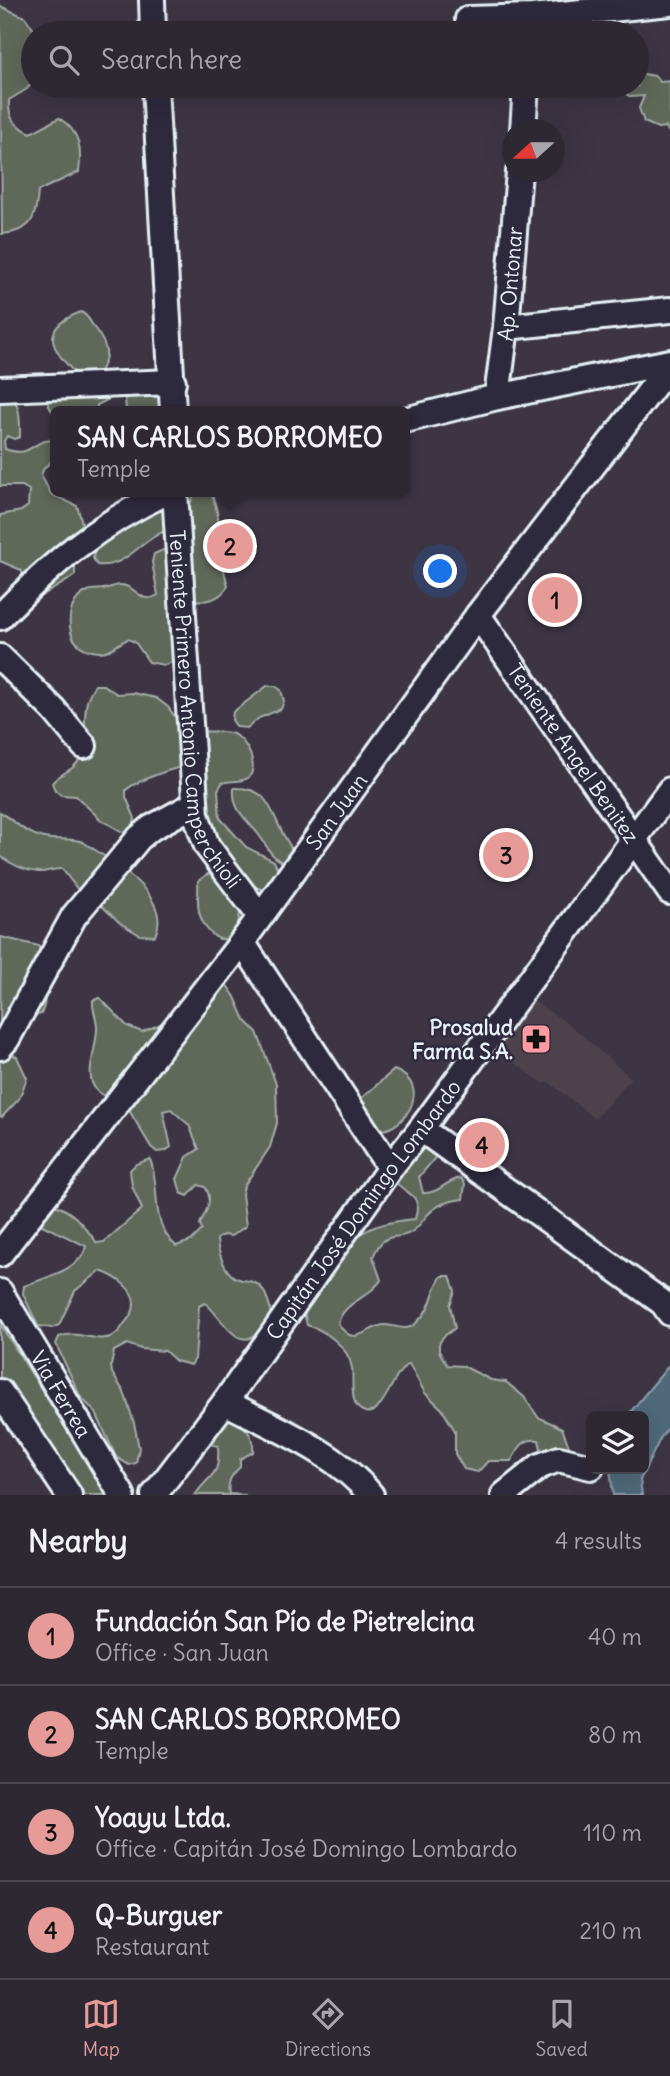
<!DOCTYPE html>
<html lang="en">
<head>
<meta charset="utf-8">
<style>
  :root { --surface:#2e2833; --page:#3a343f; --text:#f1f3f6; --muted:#a7a6ac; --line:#49444e; --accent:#e69b98 }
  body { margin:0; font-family:Delius,sans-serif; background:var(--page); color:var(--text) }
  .controls { position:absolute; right:21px; bottom:21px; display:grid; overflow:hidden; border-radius:10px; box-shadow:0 7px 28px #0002 }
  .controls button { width:63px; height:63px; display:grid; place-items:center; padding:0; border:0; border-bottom:2px solid var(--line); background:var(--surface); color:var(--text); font:35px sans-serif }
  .compass { position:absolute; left:502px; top:119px; width:63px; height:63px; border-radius:50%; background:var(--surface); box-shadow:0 7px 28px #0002; rotate:249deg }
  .you { position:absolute; left:441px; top:572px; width:24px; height:24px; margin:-18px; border:5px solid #fff; border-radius:50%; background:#1a73e8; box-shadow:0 0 0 10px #1a73e833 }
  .badge { display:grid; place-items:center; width:46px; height:46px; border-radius:50%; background:var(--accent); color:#111; font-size:23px; font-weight:700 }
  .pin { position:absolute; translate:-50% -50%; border:4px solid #fff; box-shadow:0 2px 7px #0006 }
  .popup { position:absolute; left:50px; top:406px; width:360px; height:91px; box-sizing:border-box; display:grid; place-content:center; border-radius:10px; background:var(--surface); filter:drop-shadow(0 2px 5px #0005); font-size:23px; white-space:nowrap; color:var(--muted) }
  .popup b { font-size:26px; color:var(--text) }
  .popup::after { content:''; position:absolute; left:50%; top:100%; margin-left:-14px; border:14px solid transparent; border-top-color:var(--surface) }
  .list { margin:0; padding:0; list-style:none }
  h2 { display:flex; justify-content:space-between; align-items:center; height:91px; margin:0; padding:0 28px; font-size:30px }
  h2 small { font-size:23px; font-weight:400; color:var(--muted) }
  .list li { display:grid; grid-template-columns:46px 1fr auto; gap:21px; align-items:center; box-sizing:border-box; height:98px; padding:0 28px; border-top:2px solid var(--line) }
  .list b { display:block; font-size:26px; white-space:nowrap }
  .list p { margin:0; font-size:23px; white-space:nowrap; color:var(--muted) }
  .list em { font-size:23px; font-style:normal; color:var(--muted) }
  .icon { flex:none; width:38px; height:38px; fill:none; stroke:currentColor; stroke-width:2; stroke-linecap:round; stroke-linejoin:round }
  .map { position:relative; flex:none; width:670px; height:1495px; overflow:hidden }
  .search { position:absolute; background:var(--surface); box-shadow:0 7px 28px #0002; left:21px; right:21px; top:21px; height:77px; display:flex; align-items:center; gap:18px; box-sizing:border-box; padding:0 24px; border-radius:38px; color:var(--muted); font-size:26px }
  .sheet { height:483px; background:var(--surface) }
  nav { display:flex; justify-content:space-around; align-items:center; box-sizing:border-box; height:98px; border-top:2px solid var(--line); background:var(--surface); font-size:19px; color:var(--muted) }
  nav a { display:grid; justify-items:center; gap:4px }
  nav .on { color:var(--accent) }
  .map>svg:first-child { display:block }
</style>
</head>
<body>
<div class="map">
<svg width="670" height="1495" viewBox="0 0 670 1495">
  <rect width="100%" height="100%" fill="#3d3544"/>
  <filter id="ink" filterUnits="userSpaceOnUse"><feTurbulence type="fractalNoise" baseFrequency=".0143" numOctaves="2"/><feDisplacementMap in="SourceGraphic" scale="14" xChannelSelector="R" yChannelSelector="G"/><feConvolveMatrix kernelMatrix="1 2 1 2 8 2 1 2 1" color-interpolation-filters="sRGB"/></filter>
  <g filter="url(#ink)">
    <path fill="#4d434c" d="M532,1000L571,1026L631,1078L595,1119L550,1083H543L496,1050Z"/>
    <path fill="#61675a" stroke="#a4aca9" stroke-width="2" d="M0,6L25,17L36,33H33V82L27,89L9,100C8,119 14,125 31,133L59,118C80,131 82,149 79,172L38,191C36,219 32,231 2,234Z
      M637,73L655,76L660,82L670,81V134L666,127L658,128L644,122L639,108L644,96L631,97L613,86H637Z
      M81,312C89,316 90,322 95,329C109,347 110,357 97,376L79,377C54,353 35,329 81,312Z
      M0,385C21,402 20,411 20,437L14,439L7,436L4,441L5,449C34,459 30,439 55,440V458L44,468L41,475L51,494L77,506L84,529L75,560V575C63,585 48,591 34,600L21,570L0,561V515L21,511L28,506L29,490L22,486H0Z
      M49,386L123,392L97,405V411H55V415C46,404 46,399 49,386Z
      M152,389L162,398L170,411H126L125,398L130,392Z
      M195,492H211C219,513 222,530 212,551L224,571L228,586C219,600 205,603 190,599L178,660L164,665L149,662L135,642L128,639C121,642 115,647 109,650C94,656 74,647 71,632C67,616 72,598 88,591C93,589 100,590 104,589C110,588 115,585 120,585C137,585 140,606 158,595L152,562L154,554L168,548L165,531C140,540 127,568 97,565L93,558L95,550L120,528L162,507L185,510L190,505Z
      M95,685H103L117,694L133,693L156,698L168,707L182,727L188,731C202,733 222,729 233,734C246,739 259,765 249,777C243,783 230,780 222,783L218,790L220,818L246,847L274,861L284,883L269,893L250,884L232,869L182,767C170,769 134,782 126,790V797L135,818L132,835H128L100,819L76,796L61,795L55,790L52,783C60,772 74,772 80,758C90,734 78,707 95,685Z
      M267,686H275L281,690L284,701L281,709L259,718L247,728L237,727L232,720L233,712Z
      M234,788C268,787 270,809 283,834C287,841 291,846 293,854L285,864C268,854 270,850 259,835C247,819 232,811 234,788Z
      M0,812C14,821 26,834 44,838C57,841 70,837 83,842C110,860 174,896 155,936L140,935L120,923L103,907L82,895L62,869C53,868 46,873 38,872C25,871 11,864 0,856Z
      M215,872L241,908C240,914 239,923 235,930C223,952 204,930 200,915C196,904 199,893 198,881L208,874Z
      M1,937L39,946C38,970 52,992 41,1014L0,1027Z
      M224,981L235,997L245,1020L257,1032L276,1084L277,1123L270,1147L244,1186L242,1194L246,1226L231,1236L223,1235L217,1239C217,1247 219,1252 222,1260C236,1295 255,1267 267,1298C269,1303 271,1308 270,1314C268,1320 262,1327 258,1332C238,1355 219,1313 205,1303L199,1306L195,1359L191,1365L176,1361L165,1351L141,1349L127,1344L114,1351L111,1366L112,1373L124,1392L134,1423L139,1448L136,1463L129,1465L116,1457L96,1413L80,1396L56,1344L59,1337C78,1329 96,1344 113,1336C118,1333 121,1329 124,1324C127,1320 132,1315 133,1310C139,1290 115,1276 100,1271L75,1291L59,1325L52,1328L38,1326L23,1294L24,1286C43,1278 82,1270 86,1246L42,1225L37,1212L52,1204C74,1211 83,1225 97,1243L104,1242L142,1209L132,1186L130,1170L136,1164L150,1159C162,1189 148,1221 176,1246L191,1241L202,1230L200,1224C206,1211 214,1200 205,1187L198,1185L188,1196L181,1193L177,1179L187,1157L199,1149L189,1125L171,1109L163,1111L171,1147L165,1151L157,1152L151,1147L124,1102C71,1093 97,1060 97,1027C97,1018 92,1010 93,1000L100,998L127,1026L142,1032L170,1020Z
      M0,1047L17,1057L27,1078L19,1099L2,1117L0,1116Z
      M394,1070C399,1072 405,1075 408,1079C423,1096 406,1123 387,1129C384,1130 380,1129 376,1129L358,1101Z
      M432,1141L439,1153L419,1177L423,1193C439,1194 446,1180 461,1178L465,1184L463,1199C446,1201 435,1205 424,1219C421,1223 417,1228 413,1231C398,1243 385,1227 373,1257L381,1280C370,1298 344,1301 338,1323C341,1328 347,1336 354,1336C364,1336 374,1325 385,1325C397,1325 406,1333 416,1323C435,1306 430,1291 442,1276H450L455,1291L450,1305L455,1328L443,1337L439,1344V1351L447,1365L463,1366L491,1380L506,1382L524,1397L538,1417L562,1428L579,1473C566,1479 556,1473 545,1466L539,1440C522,1438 519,1448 511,1461H488L478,1472L464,1469L455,1454V1431L442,1409L425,1393L409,1364C392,1372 384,1417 365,1412C348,1407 354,1380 352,1368C349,1347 325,1330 307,1325L303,1309L357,1237C372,1224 396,1221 415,1219C423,1191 406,1197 392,1178C389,1174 388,1167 387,1162Z
      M0,1324L108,1495H79L0,1380Z
      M230,1416C243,1425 255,1434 253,1452L240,1459V1467C231,1476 227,1481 229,1494L246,1495H195C211,1472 220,1478 218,1446L205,1443Z"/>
    <path fill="#50697a" stroke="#8d9fac" stroke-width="2" d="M670,1364V1426L661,1437L640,1480L642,1495H613L610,1469H644V1416H627Z"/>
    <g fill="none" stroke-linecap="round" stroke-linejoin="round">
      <g stroke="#e8f1f8" stroke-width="30">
        <g id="minor">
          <path d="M152,0L153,33"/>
          <path d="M468,19L532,17L670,3"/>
          <path d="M155,86L173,411"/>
          <path d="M523,130L526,86"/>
          <path d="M506,327L670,310"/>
          <path d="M0,389L173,382"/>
          <path id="s1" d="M497,397L506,327L519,172"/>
          <path d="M405,420L497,397L670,362"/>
          <path id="s2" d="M175,492L196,815L207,846L260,916"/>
          <path id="s3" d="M478,615L670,892"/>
          <path d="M0,617C52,563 98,524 167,492"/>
          <path d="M0,657L54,710L84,746"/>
          <path d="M242,942L390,1168"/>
          <path d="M0,1047L7,1039L74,916L139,838L151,828L195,804"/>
          <path d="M421,1129L663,1303L670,1313"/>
          <path id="s4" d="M0,1254L242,942L478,615L670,365"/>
          <path id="s5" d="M0,1292L122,1495"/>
          <path d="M0,1392L69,1495"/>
          <path d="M225,1402C275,1428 335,1451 371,1495"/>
          <path id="s6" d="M154,1495L225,1402L390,1168L421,1129L670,790"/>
          <path d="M504,1495L540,1466L559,1459L591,1467"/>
        </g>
      </g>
      <use href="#minor" stroke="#2f2a3d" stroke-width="24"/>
    </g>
  </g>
  <defs>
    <g id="pharmacy-square" transform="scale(1.575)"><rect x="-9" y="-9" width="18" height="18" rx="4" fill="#ff9aa2" stroke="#2f2a3d"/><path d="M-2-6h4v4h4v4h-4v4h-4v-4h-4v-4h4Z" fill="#111"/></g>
  </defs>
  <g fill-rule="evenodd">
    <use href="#pharmacy-square" x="536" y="1039"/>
  </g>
  <g text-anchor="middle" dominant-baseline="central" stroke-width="5" stroke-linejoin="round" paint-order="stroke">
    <g font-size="21" fill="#e8f1f8" stroke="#2f2a3d">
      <text stroke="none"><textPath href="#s1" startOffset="114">Ap. Ontonar</textPath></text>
      <text stroke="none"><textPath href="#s2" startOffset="222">Teniente Primero Antonio Camperchioli</textPath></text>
      <text stroke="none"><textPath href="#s3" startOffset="168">Teniente Angel Benitez</textPath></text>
      <text stroke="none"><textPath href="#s4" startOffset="556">San Juan</textPath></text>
      <text stroke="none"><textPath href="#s6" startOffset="354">Capitán José Domingo Lombardo</textPath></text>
      <text stroke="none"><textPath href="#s5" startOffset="119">Via Ferrea</textPath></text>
    </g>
    <g font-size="21" font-weight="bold" fill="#e8f1f8" stroke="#2f2a3d" text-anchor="end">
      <text x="513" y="1027">Prosalud<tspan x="513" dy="24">Farma S.A.</tspan></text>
    </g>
  </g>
</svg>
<div class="controls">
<button><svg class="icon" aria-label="layers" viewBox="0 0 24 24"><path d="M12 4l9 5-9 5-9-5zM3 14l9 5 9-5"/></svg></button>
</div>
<svg class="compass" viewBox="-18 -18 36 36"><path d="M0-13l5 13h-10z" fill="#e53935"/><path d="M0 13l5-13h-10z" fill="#a7a6ac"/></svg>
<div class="you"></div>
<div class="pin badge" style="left:555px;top:600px">1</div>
<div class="pin badge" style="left:230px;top:546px">2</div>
<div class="popup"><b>SAN CARLOS BORROMEO</b>Temple</div>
<div class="pin badge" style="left:506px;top:855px">3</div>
<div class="pin badge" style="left:482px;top:1145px">4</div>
<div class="search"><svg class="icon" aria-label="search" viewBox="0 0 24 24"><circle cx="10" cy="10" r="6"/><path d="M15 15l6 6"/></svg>Search here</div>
</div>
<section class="sheet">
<h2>Nearby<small>4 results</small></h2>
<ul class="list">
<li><span class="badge">1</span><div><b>Fundación San Pío de Pietrelcina</b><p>Office · San Juan</p></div><em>40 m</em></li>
<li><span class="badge">2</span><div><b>SAN CARLOS BORROMEO</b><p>Temple</p></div><em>80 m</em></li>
<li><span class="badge">3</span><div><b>Yoayu Ltda.</b><p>Office · Capitán José Domingo Lombardo</p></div><em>110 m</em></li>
<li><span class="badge">4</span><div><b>Q-Burguer</b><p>Restaurant</p></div><em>210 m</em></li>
</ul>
</section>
<nav>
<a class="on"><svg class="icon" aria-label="map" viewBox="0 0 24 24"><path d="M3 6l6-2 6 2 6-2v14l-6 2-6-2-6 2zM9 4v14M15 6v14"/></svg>Map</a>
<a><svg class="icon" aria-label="directions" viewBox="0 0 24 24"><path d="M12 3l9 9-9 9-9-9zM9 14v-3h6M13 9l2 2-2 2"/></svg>Directions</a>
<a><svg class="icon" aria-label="saved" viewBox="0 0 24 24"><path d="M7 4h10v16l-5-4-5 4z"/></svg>Saved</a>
</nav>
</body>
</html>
